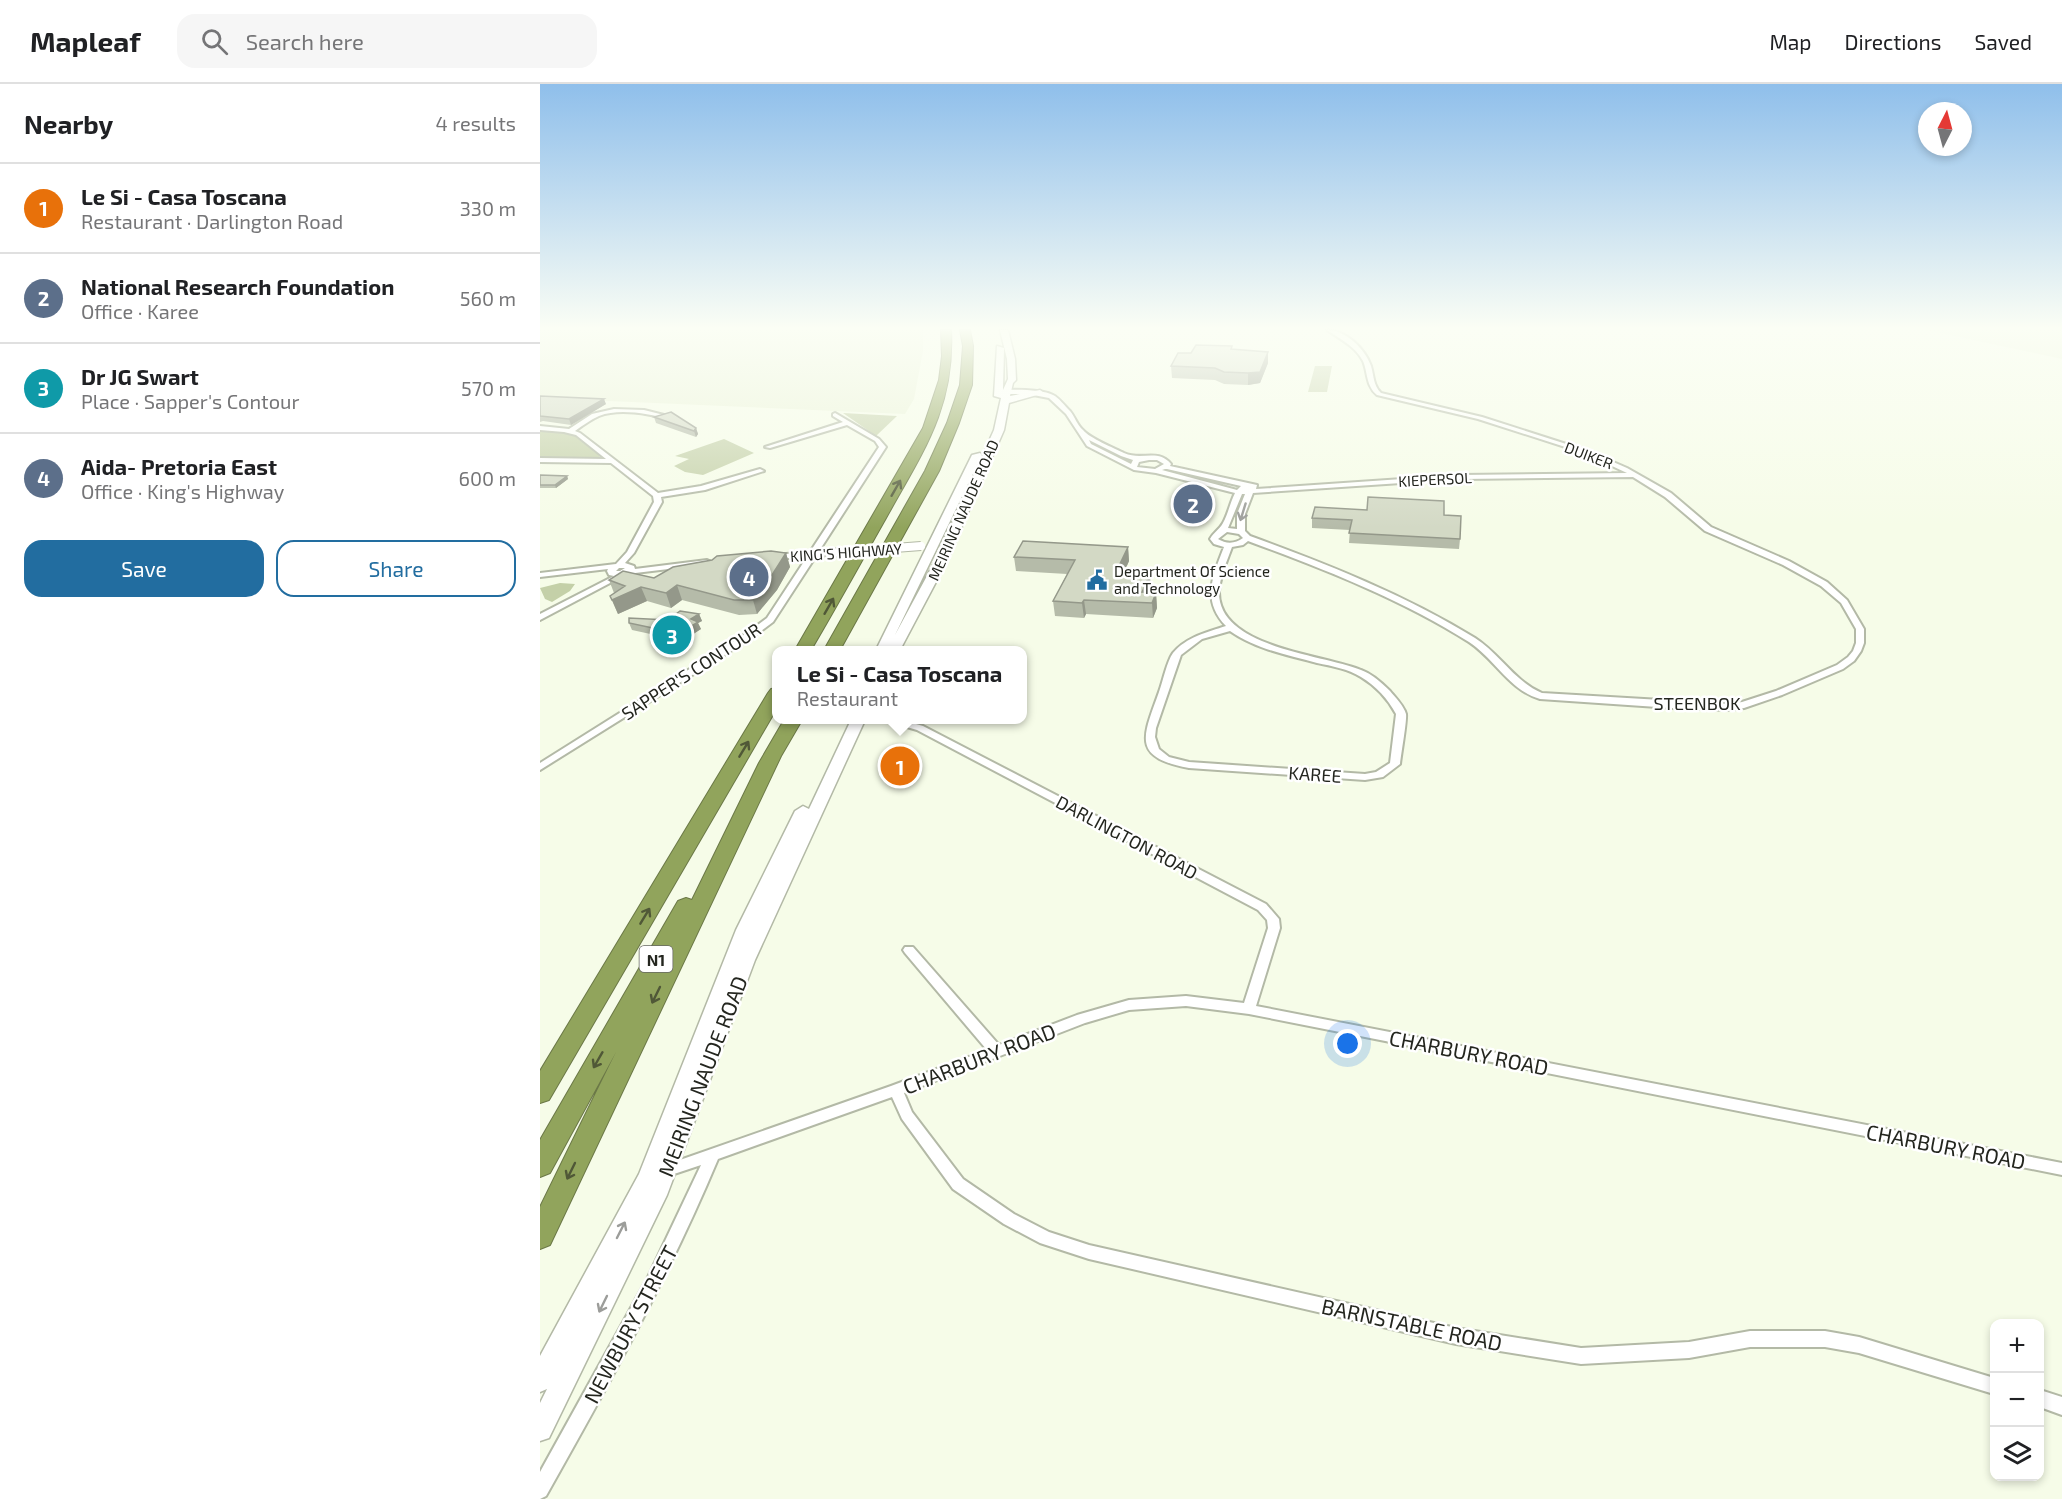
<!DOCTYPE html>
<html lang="en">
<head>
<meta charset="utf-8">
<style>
  :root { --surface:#fff; --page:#f6f6f6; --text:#202124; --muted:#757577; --line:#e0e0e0; --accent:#226da0 }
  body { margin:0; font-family:"Exo 2",sans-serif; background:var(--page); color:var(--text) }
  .controls { position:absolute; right:18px; bottom:18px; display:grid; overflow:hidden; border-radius:12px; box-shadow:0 3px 9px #0003 }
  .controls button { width:54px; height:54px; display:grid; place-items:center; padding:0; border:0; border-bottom:2px solid var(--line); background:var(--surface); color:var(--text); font:30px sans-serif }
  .compass { position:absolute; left:1378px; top:18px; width:54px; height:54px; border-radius:50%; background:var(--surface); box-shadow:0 3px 9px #0003; rotate:6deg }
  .you { position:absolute; left:808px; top:960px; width:21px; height:21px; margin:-15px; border:4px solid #fff; border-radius:50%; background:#1a73e8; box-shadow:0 0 0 9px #1a73e833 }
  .badge { display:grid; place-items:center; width:39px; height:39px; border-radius:50%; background:var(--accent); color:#fff; font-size:20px; font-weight:700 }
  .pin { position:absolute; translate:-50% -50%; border:3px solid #fff; box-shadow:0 2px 6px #0006 }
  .popup { position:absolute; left:232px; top:562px; width:255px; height:78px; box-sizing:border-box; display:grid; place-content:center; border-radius:12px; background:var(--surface); filter:drop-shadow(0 2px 4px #0005); font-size:20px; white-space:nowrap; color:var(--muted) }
  .popup b { font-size:22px; color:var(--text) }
  .popup::after { content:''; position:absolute; left:50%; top:100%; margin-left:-12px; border:12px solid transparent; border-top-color:var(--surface) }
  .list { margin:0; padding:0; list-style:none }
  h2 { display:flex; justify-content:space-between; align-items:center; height:78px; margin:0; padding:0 24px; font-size:26px }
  h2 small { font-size:20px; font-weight:400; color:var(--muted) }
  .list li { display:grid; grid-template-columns:39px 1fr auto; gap:18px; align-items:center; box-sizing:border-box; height:90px; padding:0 24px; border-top:2px solid var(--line) }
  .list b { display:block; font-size:22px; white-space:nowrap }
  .list p { margin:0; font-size:20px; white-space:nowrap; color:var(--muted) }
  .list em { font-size:20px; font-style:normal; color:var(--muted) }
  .actions { display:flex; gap:12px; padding:18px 24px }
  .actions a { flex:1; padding:14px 0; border:2px solid var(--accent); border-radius:18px; text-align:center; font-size:21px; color:var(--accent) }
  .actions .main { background:var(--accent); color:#fff }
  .icon { flex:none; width:33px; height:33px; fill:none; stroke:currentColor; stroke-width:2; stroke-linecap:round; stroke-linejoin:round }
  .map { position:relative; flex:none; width:1522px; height:1415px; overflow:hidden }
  header { display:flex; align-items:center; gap:36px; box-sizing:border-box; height:84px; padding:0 30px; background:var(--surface); border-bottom:2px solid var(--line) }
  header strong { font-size:28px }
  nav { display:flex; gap:33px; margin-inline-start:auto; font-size:21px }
  .search { width:420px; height:54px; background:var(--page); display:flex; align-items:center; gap:15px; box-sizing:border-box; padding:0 21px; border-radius:18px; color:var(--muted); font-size:22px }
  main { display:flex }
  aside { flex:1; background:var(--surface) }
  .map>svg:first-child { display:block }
</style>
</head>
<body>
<header>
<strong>Mapleaf</strong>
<div class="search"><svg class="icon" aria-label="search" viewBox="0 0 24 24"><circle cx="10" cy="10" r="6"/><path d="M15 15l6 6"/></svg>Search here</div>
<nav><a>Map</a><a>Directions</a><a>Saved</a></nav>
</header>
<main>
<aside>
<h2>Nearby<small>4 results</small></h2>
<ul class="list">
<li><span class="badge" style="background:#e8710a">1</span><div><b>Le Si - Casa Toscana</b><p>Restaurant · Darlington Road</p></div><em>330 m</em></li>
<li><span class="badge" style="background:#5c6f8a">2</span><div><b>National Research Foundation</b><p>Office · Karee</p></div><em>560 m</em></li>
<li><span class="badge" style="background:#0f9aa8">3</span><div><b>Dr JG Swart</b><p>Place · Sapper's Contour</p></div><em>570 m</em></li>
<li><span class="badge" style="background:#5c6f8a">4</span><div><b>Aida- Pretoria East</b><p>Office · King's Highway</p></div><em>600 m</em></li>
</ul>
<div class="actions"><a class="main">Save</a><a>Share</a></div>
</aside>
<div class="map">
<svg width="1522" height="1415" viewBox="0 0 1522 1415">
  <rect width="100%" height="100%" fill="#f6fce8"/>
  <path fill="#eaf2d7" d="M0,246H383V267L374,315L365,330L0,314Z
    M1387,246H1522V275Z"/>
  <path fill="#c4d0a8" d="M775,282H792L787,308H768Z
    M303,329L357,332L336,352Z
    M0,346L31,349L61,372L55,375L0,374Z
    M184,355L214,369L163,391L145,388L134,382L149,375L135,372Z
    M20,499L35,500L30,507L12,518L5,515L0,504Z"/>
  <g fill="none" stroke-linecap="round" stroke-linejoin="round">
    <g stroke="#b3b9a6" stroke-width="4">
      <path id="street" d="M787,246C806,246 825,265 831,282C834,292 833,301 841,309L942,333L1048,367L1087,384L1131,409L1171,443L1249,477L1287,498L1307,516L1324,545V559L1321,567L1314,577L1303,585L1242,611L1204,624L1189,626L1132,624L1000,615C969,606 955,575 929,558C861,515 784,485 708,457L703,461L692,463C687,477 680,492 679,507C677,564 782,570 821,586C832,590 842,599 850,607C855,613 864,622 866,630C867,637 861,670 860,680L843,693L825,696L649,684C591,673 603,653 619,608C623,597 627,577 633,569C646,553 668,548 686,542C661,516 673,492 684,463L674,460L670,455C674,448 679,446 683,439C688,430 690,419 695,409L616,389L594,386L547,362L526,330L509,314L488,310H459L457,309V307C469,305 502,305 513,311C518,313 525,322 530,327C535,333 537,341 543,346C549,354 574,364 584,369C602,377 618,364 631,380L630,382L717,401L716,405L921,391L1087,389L1044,369L938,335L837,311C826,302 828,289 823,277C815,262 800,255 787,246ZM549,356L581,372L593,376L591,380L551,360ZM609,376H617L624,380L615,385L597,383L599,378ZM625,385H627L701,402L697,406L622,386ZM1093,393L1125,413L1165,447L1243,481L1281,502L1301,519L1316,545V559L1313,567L1308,573L1297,581L1236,607L1202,618L1189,620L1002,609C974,597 960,570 935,554C865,511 787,480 710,452L705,447V430L713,409L921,395ZM702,410H705L697,430V445L688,444ZM687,448L699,450L703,454C695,460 686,460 678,455ZM690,547C716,565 747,571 777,579C792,582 808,585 821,593C836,602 848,615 856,630L850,679L836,688L825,690L649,678L629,673L619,665L615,653L616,644L641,571L662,555Z
        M74,325L104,326L132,333L129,335C108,330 80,324 59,332C50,336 42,342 35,347L40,349L118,409L161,402L220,385L224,387L165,406L121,413L122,418L94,469L85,479L94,482L95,485L167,476L171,478L170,480L87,490L0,536V530L74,492L69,491L67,487L68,485L0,493V489L76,480L87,468L114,418L113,412L71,379L0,378V374L66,375L36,351L24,348L0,346V342L29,345L52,330ZM79,484H85L80,487H76Z
        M295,329L339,355L346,363L279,467H292V471L276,472L233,538L213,553L0,686V679L207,549L227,534L267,473L234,475L230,473L234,471L270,468L339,363L335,357L307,341L230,364L225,363L303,338L293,332V330Z
        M348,636H362L383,642L726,820L739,835L740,844L716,922L1522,1079V1091L709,930L646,922L589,926L545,939L364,1009L372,1028L423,1095L474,1130L509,1148L549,1161L916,1244L1041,1264L1149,1258L1210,1247H1285L1319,1253L1454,1294V1310L1319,1269L1285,1263H1210L1149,1274L1041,1280L916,1260L549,1175L500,1159L464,1140L413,1105L362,1035L352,1013L178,1075C129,1192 68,1302 6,1412L0,1415V1388L108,1193L161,1081L125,1093L120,1091L118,1087L120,1083L351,1002L447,966L365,869L363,866L365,863H373L459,961L537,931L589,916L646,912L704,919L728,844L727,836L718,826L377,646L350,638Z
        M1500,1306L1522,1313V1331L1500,1323Z"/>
    </g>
    <g stroke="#b3b9a6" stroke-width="3">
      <path id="secondary" d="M460,246H468L475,275L476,296L473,299L470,312L500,306L504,309L469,319L464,346L406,479L360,566H336L432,371L440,369L442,371L355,551L394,479L454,346L461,314L454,312L457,262L464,264L463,306L468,295L467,275Z
        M311,636H325L215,876L127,1111L9,1354L0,1357V1319L7,1305L0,1308V1272L99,1090L196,846L255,727L263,722L269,725Z"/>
    </g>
    <g stroke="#6b7847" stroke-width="2">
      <path id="highway" d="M401,246H411C415,324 382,369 346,434C321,478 297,522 271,566H255L383,344L399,296L402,272Z
        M420,246H430L433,262L432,301L419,339L399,387L300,566H284L385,387L407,339L420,301L423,262Z
        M237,604V624L9,1016L0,1019V987L228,609L231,605Z
        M244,636H262L241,672L10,1161L0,1165V1123L76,968L10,1089L0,1093V1056L138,817L146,814L152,816L219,679Z"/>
    </g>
    <use href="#street" fill="#fff" fill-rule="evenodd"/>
    <use href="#secondary" fill="#fff" fill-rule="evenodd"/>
    <use href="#highway" fill="#91a45c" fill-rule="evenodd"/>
    <g stroke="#b3b9a6" stroke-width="10" stroke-linecap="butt">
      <path id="street-bridge" d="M289,469L381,462"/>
    </g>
    <use href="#street-bridge" stroke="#fff" stroke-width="8"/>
  </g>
  <path fill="#b5bba9" d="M692,265L728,268V279L720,299L708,301L684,300L675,296L632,294L631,282L651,269Z
    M0,312L66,320L31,341L3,337L0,338Z
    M114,333L156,344L158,350L156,353L116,339Z
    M0,391L27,392L28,395L16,404H0Z
    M673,415L663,424L633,423V420Z
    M904,431L920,455L919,465L809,459L810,446L772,444V434Z
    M588,463L589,477L584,489L611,505L610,509H616L617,524L613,534L546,530L544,534L515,532L513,517L527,490L476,487L474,473Z
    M246,469L250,483L237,506L217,530L199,531L142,516L131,524L107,517L78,530L70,512L74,509L69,496L114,494Z
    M159,530L162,537L158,539L161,545L130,565L115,561L112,554L115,551L92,546L89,539L128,536Z"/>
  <path fill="#94988a" d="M728,268V279L720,299L708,301V289Z
    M64,315L66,320L31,341L29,335Z
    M156,344L158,350L156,353L154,347Z
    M27,392L28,395L16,404L15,401Z
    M672,412L673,415L663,424V421Z
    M588,463L589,477L577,503L576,488Z
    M246,469L250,483L237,506L217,530L213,516Z
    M610,490L611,505L605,519L602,508Z
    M137,501L142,516L131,524L126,509Z
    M101,503L107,517L78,530L72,516Z
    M616,509L617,524L613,534L612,519Z
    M544,516L546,530L544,534L542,519Z
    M159,530L162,537L158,539L161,545L130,565L127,558L151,535Z"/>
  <path fill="#d3d9c5" stroke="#94988a" stroke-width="1.5" d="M656,261L692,262L691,265L728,268L720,288L708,289L684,288L675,284L631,282L638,269H651Z
    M0,312L64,315L29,335L0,332Z
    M131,328L156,344L154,347L114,333Z
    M0,391L27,392L15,401H0Z
    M647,407L672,412L663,421L633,420Z
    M828,413L904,417V431L921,432L920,455L809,449L812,436L772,434L775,423L827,426Z
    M483,457L588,463L576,488L610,490L602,508L616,509L612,519L544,516L542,519L513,517L535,476L474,473Z
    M231,467L246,469L232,491L213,516H194L137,501L126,509L101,503L72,516L70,512L85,502L69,496L83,487L114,494L133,483L172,476L177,472Z
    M140,527L159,530L151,535L158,538L127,558L112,554L122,546L89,539V534L128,536Z"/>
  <defs><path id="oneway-shaft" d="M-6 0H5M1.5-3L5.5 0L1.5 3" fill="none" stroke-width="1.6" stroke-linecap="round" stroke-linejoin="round" transform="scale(1.5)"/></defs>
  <g stroke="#505837">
    <use href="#oneway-shaft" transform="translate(356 404) rotate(-60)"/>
    <use href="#oneway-shaft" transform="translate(289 522) rotate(-60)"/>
    <use href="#oneway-shaft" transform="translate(204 665) rotate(-59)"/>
    <use href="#oneway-shaft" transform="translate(105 832) rotate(-59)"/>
    <use href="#oneway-shaft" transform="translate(116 911) rotate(116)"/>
    <use href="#oneway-shaft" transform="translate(58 976) rotate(120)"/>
    <use href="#oneway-shaft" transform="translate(31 1087) rotate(116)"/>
  </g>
  <g stroke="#9c9d9a">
    <use href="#oneway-shaft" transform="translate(703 428) rotate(107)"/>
    <use href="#oneway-shaft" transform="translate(81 1146) rotate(-63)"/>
    <use href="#oneway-shaft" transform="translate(63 1220) rotate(116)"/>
  </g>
  <linearGradient id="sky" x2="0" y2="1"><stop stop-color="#8fbfeb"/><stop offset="0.55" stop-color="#fbfef5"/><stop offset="1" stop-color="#fbfef5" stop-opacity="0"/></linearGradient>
  <rect width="1522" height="444" fill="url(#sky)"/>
  <defs>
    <g id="civic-bare" transform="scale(1.62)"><path d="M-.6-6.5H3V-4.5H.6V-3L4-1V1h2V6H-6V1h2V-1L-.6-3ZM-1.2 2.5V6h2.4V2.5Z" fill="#226da0" stroke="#fff" stroke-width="2.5" paint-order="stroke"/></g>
  </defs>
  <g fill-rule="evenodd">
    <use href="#civic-bare" x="557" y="496"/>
  </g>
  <g text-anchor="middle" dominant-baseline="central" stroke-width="5" stroke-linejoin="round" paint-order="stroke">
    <g font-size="15" fill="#24261f" stroke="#fff">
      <text transform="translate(1049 371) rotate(21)">DUIKER</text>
      <text transform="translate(895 395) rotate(-3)">KIEPERSOL</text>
      <text transform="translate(423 426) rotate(-66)">MEIRING NAUDE ROAD</text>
      <text transform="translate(306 468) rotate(-4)">KING'S HIGHWAY</text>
    </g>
    <g font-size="15" fill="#24261f" stroke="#fff" text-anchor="start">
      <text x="574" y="487">Department Of Science<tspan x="574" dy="17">and Technology</tspan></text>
    </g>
    <rect fill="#fff" stroke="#666762" stroke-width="1.5" x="99.5" y="862" width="33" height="26" rx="4.5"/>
    <g font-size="16" font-weight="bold" fill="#24261f">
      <text x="116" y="875">N1</text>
    </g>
    <g font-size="18" fill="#24261f" stroke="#fff">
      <text transform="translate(151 587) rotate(-33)">SAPPER'S CONTOUR</text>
      <text x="1157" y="619">STEENBOK</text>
      <text transform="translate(775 690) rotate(4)">KAREE</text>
      <text transform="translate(587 753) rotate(28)">DARLINGTON ROAD</text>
    </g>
    <g font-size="21" fill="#24261f" stroke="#fff">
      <text transform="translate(929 968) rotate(11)">CHARBURY ROAD</text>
      <text transform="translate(439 974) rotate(-21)">CHARBURY ROAD</text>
      <text transform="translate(162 992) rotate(-69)">MEIRING NAUDE ROAD</text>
      <text transform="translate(1406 1062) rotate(11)">CHARBURY ROAD</text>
      <text transform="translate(90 1240) rotate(-62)">NEWBURY STREET</text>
      <text transform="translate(872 1240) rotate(12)">BARNSTABLE ROAD</text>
    </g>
  </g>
</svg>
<div class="controls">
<button>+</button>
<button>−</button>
<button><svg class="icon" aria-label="layers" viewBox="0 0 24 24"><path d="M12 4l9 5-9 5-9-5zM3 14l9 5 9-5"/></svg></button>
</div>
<svg class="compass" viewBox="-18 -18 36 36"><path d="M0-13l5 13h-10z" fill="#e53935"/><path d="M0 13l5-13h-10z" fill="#757577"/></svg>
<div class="you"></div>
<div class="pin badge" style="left:360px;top:682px;background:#e8710a">1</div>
<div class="popup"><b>Le Si - Casa Toscana</b>Restaurant</div>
<div class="pin badge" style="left:653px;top:420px;background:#5c6f8a">2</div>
<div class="pin badge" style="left:132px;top:551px;background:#0f9aa8">3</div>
<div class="pin badge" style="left:209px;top:493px;background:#5c6f8a">4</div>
</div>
</main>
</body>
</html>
